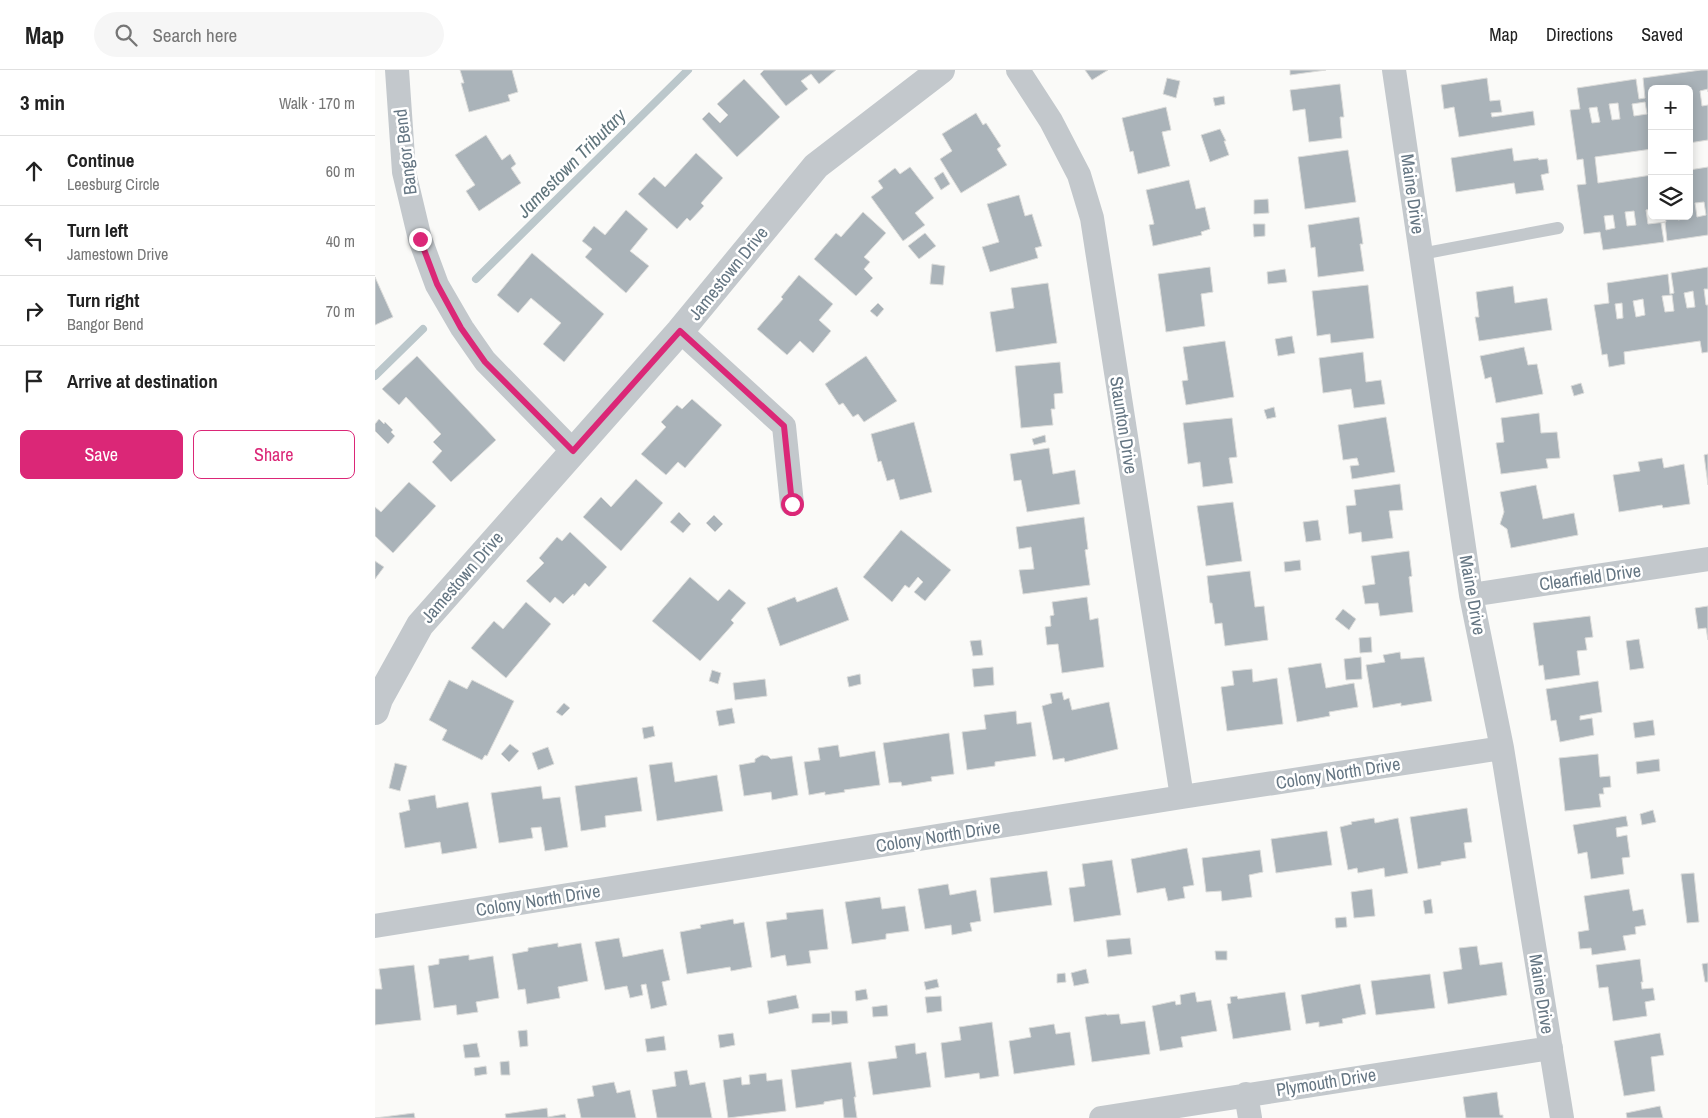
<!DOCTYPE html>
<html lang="en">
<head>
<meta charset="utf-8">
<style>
  :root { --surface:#fff; --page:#f6f6f6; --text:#222; --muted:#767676; --line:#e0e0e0; --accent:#db2777 }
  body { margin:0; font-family:"Archivo Narrow",sans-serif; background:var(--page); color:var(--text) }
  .controls { position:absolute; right:15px; top:15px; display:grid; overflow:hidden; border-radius:8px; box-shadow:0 2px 12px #0003 }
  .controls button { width:45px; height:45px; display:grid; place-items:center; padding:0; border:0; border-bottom:1px solid var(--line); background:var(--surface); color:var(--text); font:25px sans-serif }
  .stop { position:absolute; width:15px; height:15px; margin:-11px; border:4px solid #db2777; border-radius:50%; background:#fff }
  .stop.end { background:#db2777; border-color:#fff; box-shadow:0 1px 5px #0008 }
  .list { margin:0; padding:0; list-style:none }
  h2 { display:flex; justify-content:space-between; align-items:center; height:65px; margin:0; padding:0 20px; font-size:21px }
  h2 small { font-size:16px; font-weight:400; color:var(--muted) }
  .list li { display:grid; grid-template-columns:32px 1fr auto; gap:15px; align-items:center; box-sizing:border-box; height:70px; padding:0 20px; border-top:1px solid var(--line) }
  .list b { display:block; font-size:19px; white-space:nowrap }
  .list p { margin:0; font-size:16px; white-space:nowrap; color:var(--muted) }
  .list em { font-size:16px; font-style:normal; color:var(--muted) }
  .actions { display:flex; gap:10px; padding:15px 20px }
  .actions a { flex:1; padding:11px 0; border:1px solid var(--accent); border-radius:8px; text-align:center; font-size:18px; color:var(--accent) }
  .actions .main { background:var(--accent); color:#fff }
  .icon { flex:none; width:28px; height:28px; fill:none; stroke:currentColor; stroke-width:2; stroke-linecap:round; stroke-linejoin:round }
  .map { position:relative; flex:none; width:1333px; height:1048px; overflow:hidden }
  header { display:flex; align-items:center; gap:30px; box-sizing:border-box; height:70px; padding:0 25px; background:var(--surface); border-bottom:1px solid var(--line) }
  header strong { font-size:24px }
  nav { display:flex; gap:28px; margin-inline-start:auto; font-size:18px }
  .search { width:350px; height:45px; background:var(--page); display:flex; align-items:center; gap:12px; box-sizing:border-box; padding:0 18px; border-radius:28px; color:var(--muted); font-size:19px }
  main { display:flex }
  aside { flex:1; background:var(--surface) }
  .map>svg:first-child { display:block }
</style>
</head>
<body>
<header>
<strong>Map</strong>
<div class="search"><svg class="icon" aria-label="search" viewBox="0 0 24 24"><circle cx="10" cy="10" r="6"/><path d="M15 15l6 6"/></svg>Search here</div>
<nav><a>Map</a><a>Directions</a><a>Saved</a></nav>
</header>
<main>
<aside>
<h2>3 min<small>Walk · 170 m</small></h2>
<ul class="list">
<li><svg class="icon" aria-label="ahead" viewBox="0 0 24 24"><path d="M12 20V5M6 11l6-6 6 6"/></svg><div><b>Continue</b><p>Leesburg Circle</p></div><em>60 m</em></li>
<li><svg class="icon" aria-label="left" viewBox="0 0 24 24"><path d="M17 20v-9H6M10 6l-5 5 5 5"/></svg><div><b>Turn left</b><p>Jamestown Drive</p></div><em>40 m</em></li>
<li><svg class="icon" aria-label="right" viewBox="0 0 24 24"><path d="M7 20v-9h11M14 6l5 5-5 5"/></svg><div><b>Turn right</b><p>Bangor Bend</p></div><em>70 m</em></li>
<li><svg class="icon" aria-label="arrive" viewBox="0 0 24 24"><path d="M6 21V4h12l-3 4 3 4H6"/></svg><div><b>Arrive at destination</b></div></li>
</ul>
<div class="actions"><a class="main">Save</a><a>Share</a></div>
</aside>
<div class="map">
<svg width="1333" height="1048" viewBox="0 0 1333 1048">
  <rect width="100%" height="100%" fill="#fafaf8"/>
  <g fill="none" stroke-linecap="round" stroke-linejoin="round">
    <path stroke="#bbc7cb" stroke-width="8" d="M101,209L313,0
      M0,306L48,259"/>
  </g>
  <path fill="#aab3b9" stroke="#dcdcda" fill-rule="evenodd" d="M85,0H137L143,22L133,25L135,31L94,42L86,13H89Z
    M389,0H461L444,14L436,4L426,11L433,19L411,36L385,4Z
    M710,0H733L717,10Z
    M915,0H951L915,5Z
    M1326,0H1333V22V19L1325,21L1327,36L1333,35V70L1314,73V38H1316L1314,19H1277V79L1220,87L1223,113L1277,105V139L1271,140L1273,154L1291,152L1290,146H1303V150L1313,148L1312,146H1314V100L1333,97V165L1292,171L1290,152L1286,153L1289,172L1228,180L1225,162L1209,164L1202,115L1211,114L1208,89L1202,90L1195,40L1205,39L1202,18L1261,9L1264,29L1270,28L1268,8ZM1270,32L1272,44L1259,46L1257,34ZM1243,33L1245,49L1237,50L1234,34ZM1222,37L1225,52L1217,53L1214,38ZM1329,132L1331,145L1322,147L1320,133ZM1259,141L1261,155L1252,156L1250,142ZM1238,145L1240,158L1231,160L1229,146Z
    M792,8L805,11L801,28L788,24Z
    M1112,8L1115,31L1125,30L1127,42L1116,43L1117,47L1158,41L1160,55L1084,67L1079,37L1069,39L1066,15Z
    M369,9L405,47L362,87L327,49L334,42L345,53L353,45L342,34Z
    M965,14L969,47H965L967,68L934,72L930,39L918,41L915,20Z
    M849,26L850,34L840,36L838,28Z
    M791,37L796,60L787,62L795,96L763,104L758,81L755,82L747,48Z
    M601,43L608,55L611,53L626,76L622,79L632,95L586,123L565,89L577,81L567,64Z
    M845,59L851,71H849L854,85L835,92L826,65Z
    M111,65L127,90L135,84L141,94L136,98L146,113L104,141L91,121L100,115L80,85Z
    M1137,78L1139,91L1163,88L1164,90L1172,89L1174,103L1166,105L1169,120L1141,124L1139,113L1081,122L1076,88Z
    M973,80L981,132L930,139L923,87Z
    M321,83L348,108L326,133L329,136L315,151L312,148L302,159L263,124L279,107L290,117Z
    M535,97L559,128L540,143L550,155L528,171L496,127L508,118L503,111L520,98L525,104Z
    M568,102L575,114L566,120L559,108Z
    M814,110L821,139L830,137L835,159L826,162L827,165L778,176L774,155L779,154L771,120Z
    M644,125L650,146L657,144L667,176L660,178L663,188L615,202L607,177L624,172L612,134Z
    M893,129L894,143L879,144V130Z
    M251,140L273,159L255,181L274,196L251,223L210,187L217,179L207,171L219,156L230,165Z
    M488,142L511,163L489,187L495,192L489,199L498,208L481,226L439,189L461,163L466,167Z
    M984,147L988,174H985L989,201L943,207L940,177L936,178L933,155Z
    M878,154H890V166L879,167Z
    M550,163L561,176L544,189L533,176Z
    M157,183L229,244L189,292L168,274L186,253L156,228L143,243L122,225Z
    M557,194L570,196L568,215L555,214Z
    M835,197L838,222L826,224L830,256L791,262L783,204Z
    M1333,197V219H1329L1331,235H1333V282L1327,283L1325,271L1249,282L1250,294L1234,297L1232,284L1227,285L1219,235L1234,233L1232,213L1293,204L1295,224L1299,223L1296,203ZM1318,221L1320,237L1312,238L1309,223ZM1297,225L1299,241L1290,242L1287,226ZM1268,229L1270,245L1261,247L1258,231ZM1247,233L1248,248L1242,249L1240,234Z
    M910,199L912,212L893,214L892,202Z
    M424,205L458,234L444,250L456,261L438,283L425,271L412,285L382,259L408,229L406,227Z
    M0,207L18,247L0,255Z
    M673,213L682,273L621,282L615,242L639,238L636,218Z
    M993,215L999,268L956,273L955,264L942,266L937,221Z
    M1138,216L1140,233L1172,228L1177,260L1104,271L1100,247H1104L1101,222Z
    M503,233L509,239L502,247L495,241Z
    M917,266L920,283L903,286L900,269Z
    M850,271L859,327L811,335L807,311L813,310L808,277Z
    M1149,277L1153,295L1162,294L1168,324L1121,333L1116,307L1110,309L1105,286Z
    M988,282L991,312L1006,310L1010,334L979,338L976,319L948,323L944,288Z
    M42,286L121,370L76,412L57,392L67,381L58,372L66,364L31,327L24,335L7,319Z
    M491,286L522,331L489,352L483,344L478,347L468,333L464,335L450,314Z
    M685,292L688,323L679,324L680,339H676L678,355L646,358L640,296Z
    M1206,313L1209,323L1199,326L1196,316Z
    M317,329L347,355L310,398L303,392L291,405L266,384L291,357L286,352L302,335L307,339Z
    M899,337L901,347L892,349L889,340Z
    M1164,343L1166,363L1182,362L1185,388L1171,389L1173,398L1126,404L1121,373L1129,372L1126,348Z
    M1011,347L1020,402L977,409L975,396L984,395L982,388L968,390L963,355Z
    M857,348L862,387L854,388L858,413L828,417L825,392L813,394L808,353Z
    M4,349L9,354L10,352L18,360L16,362L20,366L13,374L0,361V354Z
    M539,352L557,422L525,430L519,409L512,411L506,391L503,392L496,364Z
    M670,365L671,372L659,375L657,369Z
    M674,378L678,404L700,400L705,434L652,442L646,410L639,411L635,384Z
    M1333,384V415L1329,385Z
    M1287,388L1289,398L1309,394L1315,434L1288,438L1287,435L1244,442L1238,405L1265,401L1263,392Z
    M261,409L288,433L246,481L208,447L226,427L236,437Z
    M34,412L61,436L18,483L0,466V437L6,442Z
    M1025,414L1028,440L1014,441L1018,468L987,472L986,462L974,464L971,436L981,435L979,420Z
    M1161,415L1168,449L1199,443L1203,465L1136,478L1132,459L1125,454L1129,442L1125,422Z
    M858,432L867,491L831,496L822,436Z
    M304,442L316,454L308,463L295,452Z
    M339,445L348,454L340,462L331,453Z
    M709,447L713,479L710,480L715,515L648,524L644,500L659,499L656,477L644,479L641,457Z
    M943,450L946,470L931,472L928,452Z
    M526,460L576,500L550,531L539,522L548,512L543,507L534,518L530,515L517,532L488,507Z
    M195,462L232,497L214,517L210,513L199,526L198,524L188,534L180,527L175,533L151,511L169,493L164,488L182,467L187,471Z
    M1034,481L1037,506L1034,507L1038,542L1005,546L1003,533L990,534L987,516L1000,514L996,486Z
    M925,490L926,500L910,502L909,492Z
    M0,491L9,497L0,509Z
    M875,501L880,537L889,536L893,570L850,576L847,553L840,554L837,533H835L832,506Z
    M315,507L343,531L354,519L371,533L356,550L359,553L325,591L277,551Z
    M462,517L474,550L405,576L392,538L420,527L422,532Z
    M712,527L715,550L723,548L729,597L687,603L683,574L672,575L670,557L676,556L675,546L679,545L677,532Z
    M151,532L176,554L131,608L96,578L119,551L128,559Z
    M1333,536V570L1331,558L1323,559L1320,538Z
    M968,539L981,549L974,560L960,549Z
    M1215,546L1218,567L1210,568L1212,580L1202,581L1205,605L1170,610L1168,595L1164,596L1158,553Z
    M996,567L997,582L985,583L984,568Z
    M1264,569L1269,598L1255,600L1251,571Z
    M606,570L608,585L598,586L595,571Z
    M1025,582L1026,589L1049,587L1057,631L1026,636V633L998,638L991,595L1010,592L1008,585Z
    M986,587L987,609L971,610L969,589Z
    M946,593L951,618L979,613L983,637L954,642L955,646L922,652L913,598Z
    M618,597L619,615L599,617L597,599Z
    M877,599L878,612L902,608L908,654L852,661L846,617L859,615L857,601Z
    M337,600L346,603L343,614L334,611Z
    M485,604L486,614L474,617L472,607Z
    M390,609L392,626L360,630L358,613Z
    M74,610L92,619L97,610L139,631L112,686L110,685L107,690L67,670L72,660L54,650Z
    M1223,611L1227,642L1205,646V650L1217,648L1219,665L1185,672L1181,650L1176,651L1171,619Z
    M687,622L689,630L694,628L697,640L734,632L743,679L690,692L689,688L678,690L667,636L677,633L675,624Z
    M189,633L195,638L187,646L181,642Z
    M357,638L360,653L344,656L341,641Z
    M641,641L642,654L656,652L661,686L620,692V696L592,700L587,662L611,659L609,645Z
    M1278,650L1280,665L1260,668L1258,653Z
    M278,656L280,666L269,669L267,658Z
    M574,663L579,704L556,707L557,711L527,716L526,712L514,713L508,673Z
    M135,674L144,681L134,692L126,684Z
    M463,675L465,687L500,681L505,715L469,720L470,722L450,725V722L434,725L429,692L445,690L443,678Z
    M173,677L179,694L163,700L157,683Z
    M1223,684L1225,707L1235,706L1236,717L1228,718L1229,724H1224L1226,737L1190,741L1184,688Z
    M387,685L393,686L396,689L417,686L423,725L397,730L396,722L369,726L364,695L380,692V689Z
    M1284,689L1285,701L1262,704L1261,692Z
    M297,692L300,712L342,705L348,741L282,751L274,695Z
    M20,693L32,696L25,721L14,718Z
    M262,707L267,741L230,746L231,757L206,761L200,716Z
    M166,716L168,729L185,727L193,777L170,781L166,757L156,758L158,768L124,773L116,723Z
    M60,725L62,738L93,732L102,778L67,784L65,772L30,778L24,743L35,740L33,730Z
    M1092,738L1097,772L1089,773L1091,788L1066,792V795L1043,799L1035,747Z
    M1278,740L1281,752L1267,755L1265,744Z
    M1251,746L1253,756L1241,758L1242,767L1252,765L1255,787L1247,788L1249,804L1216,809L1212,782L1203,784L1198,755Z
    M999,748L1000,753L1023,748L1033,803L1010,807L1009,798L983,803L982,798L973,800L965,757L977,754L976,752Z
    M952,761L957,795L901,803L896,769Z
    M812,778L819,815L808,817L810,828L793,831L790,818L762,823L756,789Z
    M885,780L888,802L874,805L877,827L847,831L846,821L831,822L827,788Z
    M737,790L746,845L699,852L694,818L710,816L707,794Z
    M672,801L677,835L619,843L615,808Z
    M1319,803L1324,852L1312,853L1306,804Z
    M573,814L575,825L601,820L606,851L595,853L597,861L577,865L576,855L550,859L543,819Z
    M997,819L1000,846L979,848L976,822Z
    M1254,819L1258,841L1268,839L1271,855L1260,857L1261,864L1248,866L1251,880L1217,885L1216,878L1205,879L1203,862L1214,860L1209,826Z
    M505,827L507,839L530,836L534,861L511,864V869L477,874L470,832Z
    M1056,829L1058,843L1050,844L1048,831Z
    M448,839L453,879L434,881L436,893L412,896L410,885L396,888L391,852L412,849L411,843Z
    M971,847L972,857L961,858L960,848Z
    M358,849L359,854L369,852L377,897L356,901L355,897L312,904L305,862L326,858L325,855Z
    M244,868L248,887L288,879L295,910L287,912L292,935L276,939L271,914L266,915L268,925L255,928L252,916L230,920L220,872Z
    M755,868L757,884L733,887L731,870Z
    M183,873V877L206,873L213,911L183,917L185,928L152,934L150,919L143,920L137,884L153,881V878Z
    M1102,876L1105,895L1127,892L1132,925L1073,934L1068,902L1087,899L1084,878Z
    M840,881H852V890H841Z
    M94,885V890L118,886L124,928L101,932L103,942L82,945L81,935L59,938L53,896L64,894V889Z
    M1265,889L1268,912H1266L1267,919L1278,918L1280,930L1270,932L1272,946L1238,951L1233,917L1224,918L1221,895Z
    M1333,893V912H1330L1327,894Z
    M39,895L46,950L0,955V919H7L4,899Z
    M711,899L714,913L699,916L696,903Z
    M690,903L691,912L682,913V904Z
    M1055,904L1060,938L1001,945L996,911Z
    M562,909L564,917L551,920L549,912Z
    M985,914L991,944L967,949L968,953L944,957V952L931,954L926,925Z
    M491,919L493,929L481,931L480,921Z
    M820,922L822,932L836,930L842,961L806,967L808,977L785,981L777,936L800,931L801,935L806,934L805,925Z
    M910,922L916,960L858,969L852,934L856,933L855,927L862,926L863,929Z
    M421,925L424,938L394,944L392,931Z
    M566,926L567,941L552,943L550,927Z
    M512,935L513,946L498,947L497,937Z
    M456,941H472L473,953L457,955Z
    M455,943V952L437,953V944Z
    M731,944L732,945L744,944L746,954L770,951L775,984L717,992L710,947Z
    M617,952L624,1006L605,1009L604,1003L570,1008L566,973L586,970L584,957Z
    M679,954L681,964L695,962L700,995L639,1004L634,971L656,967L654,958Z
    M152,960L153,976L145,977L143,961Z
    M358,963L360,975L345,978L343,965Z
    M1285,963L1289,985L1276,987L1280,1021L1249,1026L1239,971Z
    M289,966L291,980L272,982L270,969Z
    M102,973L105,987L90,988L88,975Z
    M540,973L541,984L551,982L556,1017L498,1025L493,992L522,988L520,976Z
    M134,991L135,1005H126L125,992Z
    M476,992L481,1027H479L482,1048H469L467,1029L449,1032V1034L421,1038L416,1000Z
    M111,996L112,1004L100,1006L99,998Z
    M312,1000L315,1015L330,1012L337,1048H282L277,1020L301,1016L299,1002Z
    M391,1003L392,1011L407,1009L411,1041L353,1048L348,1010L366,1007L367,1015L375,1014L374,1005Z
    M239,1012L242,1023L255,1020L261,1048H206L202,1029L219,1026L217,1016Z
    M1122,1022L1125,1045H1128V1048H1091L1088,1027Z
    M1285,1036L1288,1048H1252L1251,1043Z
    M172,1038L173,1047L190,1044L191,1048H131L130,1044Z
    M39,1043L40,1048H0Z"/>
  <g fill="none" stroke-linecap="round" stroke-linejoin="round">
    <path stroke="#c3c8cc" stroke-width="12" d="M1046,184L1183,158"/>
    <path stroke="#c3c8cc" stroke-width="24" d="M22,0L29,102L45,169L62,215L87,258L110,291L198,381
      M643,0L676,51L704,105L717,148L807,727
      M1019,0L1096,525L1127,678L1187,1048
      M305,261L409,356L417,434
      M1096,525L1333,489
      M0,856L807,727L1127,678
      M871,1024L875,1048
      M726,1048L1176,978"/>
    <path stroke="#c3c8cc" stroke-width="28" d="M0,641L4,629L45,555L305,261L441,96L566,0"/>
  </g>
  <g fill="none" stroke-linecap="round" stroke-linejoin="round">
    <path stroke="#db2777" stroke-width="6" d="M45,169L62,214L86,258L110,292L198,381L305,261L409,356L417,434"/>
  </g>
  <g text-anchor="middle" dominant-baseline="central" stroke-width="5" stroke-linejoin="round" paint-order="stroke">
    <g font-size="18" fill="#657683" stroke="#fff">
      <text transform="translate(30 82) rotate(-97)">Bangor Bend</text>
      <text transform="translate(1038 124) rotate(82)">Maine Drive</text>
      <text transform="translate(353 203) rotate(-51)">Jamestown Drive</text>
      <text transform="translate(749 355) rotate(81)">Staunton Drive</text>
      <text transform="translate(87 507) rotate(-49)">Jamestown Drive</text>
      <text transform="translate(1215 507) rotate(-8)">Clearfield Drive</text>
      <text transform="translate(1098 525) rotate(80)">Maine Drive</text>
      <text transform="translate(963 703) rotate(-9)">Colony North Drive</text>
      <text transform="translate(563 766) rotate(-9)">Colony North Drive</text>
      <text transform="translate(163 830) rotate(-9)">Colony North Drive</text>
      <text transform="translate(1167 924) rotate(81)">Maine Drive</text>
      <text transform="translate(951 1012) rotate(-9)">Plymouth Drive</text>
    </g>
    <g font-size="19" font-style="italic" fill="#60757c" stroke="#fff">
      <text transform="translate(196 93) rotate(-45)">Jamestown Tributary</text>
    </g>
  </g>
</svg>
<div class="controls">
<button>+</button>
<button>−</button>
<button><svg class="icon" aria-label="layers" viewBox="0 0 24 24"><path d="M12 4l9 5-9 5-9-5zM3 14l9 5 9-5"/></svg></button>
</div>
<div class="stop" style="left:417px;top:434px"></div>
<div class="stop end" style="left:45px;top:169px"></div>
</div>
</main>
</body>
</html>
